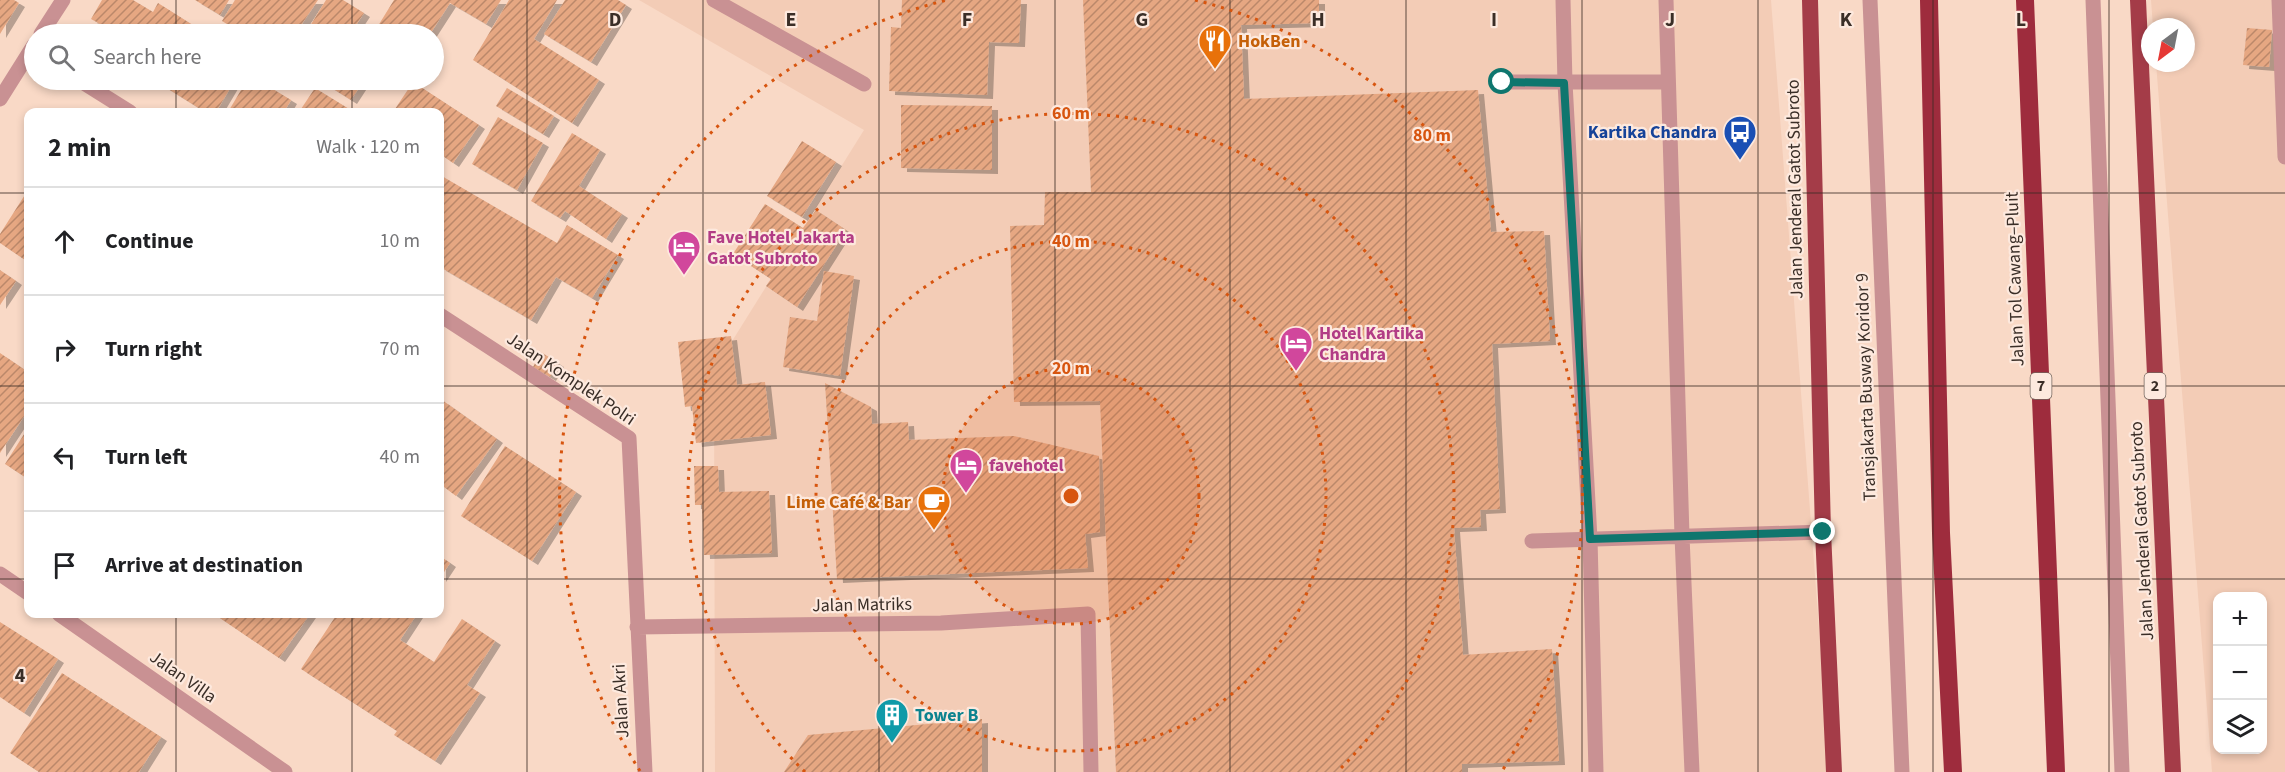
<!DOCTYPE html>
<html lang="en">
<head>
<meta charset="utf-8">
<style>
  :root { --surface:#fff; --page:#f2f2f2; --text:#202124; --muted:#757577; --line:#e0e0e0 }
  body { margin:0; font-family:"Source Sans 3",sans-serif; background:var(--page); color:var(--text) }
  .controls { position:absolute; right:18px; bottom:18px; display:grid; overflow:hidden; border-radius:12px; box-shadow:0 3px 9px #0003 }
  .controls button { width:54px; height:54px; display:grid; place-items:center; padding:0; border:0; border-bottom:2px solid var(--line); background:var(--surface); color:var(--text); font:30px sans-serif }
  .compass { position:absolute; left:2141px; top:18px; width:54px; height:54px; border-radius:50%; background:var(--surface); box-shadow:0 3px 9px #0003; rotate:212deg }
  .stop { position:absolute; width:18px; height:18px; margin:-14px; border:4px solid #0f766e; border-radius:50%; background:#fff }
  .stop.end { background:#0f766e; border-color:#fff; box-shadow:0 2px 6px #0008 }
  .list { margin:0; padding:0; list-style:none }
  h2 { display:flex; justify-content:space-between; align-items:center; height:78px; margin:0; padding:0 24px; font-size:26px }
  h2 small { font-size:20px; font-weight:400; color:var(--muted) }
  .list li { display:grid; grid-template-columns:39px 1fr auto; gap:18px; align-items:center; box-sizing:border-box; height:108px; padding:0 24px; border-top:2px solid var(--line) }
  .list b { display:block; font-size:22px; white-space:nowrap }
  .list em { font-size:20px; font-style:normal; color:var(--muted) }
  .icon { flex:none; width:33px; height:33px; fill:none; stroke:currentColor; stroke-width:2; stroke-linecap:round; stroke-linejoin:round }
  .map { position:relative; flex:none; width:2285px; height:772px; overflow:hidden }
  .search { position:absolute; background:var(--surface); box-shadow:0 3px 9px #0003; left:24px; top:24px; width:420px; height:66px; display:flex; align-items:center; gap:15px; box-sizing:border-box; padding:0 21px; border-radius:33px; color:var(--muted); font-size:22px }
  .panel { position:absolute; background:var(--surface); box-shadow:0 3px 9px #0003; left:24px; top:108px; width:420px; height:510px; border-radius:12px }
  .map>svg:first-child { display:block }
</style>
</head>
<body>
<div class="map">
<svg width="2285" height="772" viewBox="0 0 2285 772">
  <defs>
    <pattern id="building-hatch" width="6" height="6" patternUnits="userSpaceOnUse" patternTransform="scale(1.5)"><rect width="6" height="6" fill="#e6a782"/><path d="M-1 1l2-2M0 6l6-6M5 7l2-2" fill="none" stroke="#bb886a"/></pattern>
    <filter id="shadow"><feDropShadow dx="6" dy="4" stdDeviation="0" flood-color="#0004"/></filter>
  </defs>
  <rect width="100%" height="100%" fill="#f9d9c6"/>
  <path fill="#f3ccb6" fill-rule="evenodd" d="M639,0H1771L1830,772H715L714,370L864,130Z
    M2151,0H2285V772H2212L2156,63H2186V27H2153ZM2218,596H2262V750H2218Z"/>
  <path fill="url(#building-hatch)" filter="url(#shadow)" d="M0,0H14L19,3L0,34Z
    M102,0H133L153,12L158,3L207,34H118L91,19Z
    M195,0H229L220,15Z
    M235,0H318L295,34H243L222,21Z
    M326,0H343L364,13L350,34H305Z
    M394,0H501L486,24L450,3L430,34H373Z
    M509,0H557L534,39L599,80L572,123L473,60Z
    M565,0H618L626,5L591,62L544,34Z
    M902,0H1021L1019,43L989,42L987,95L889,91L891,27L901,28Z
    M1083,0H1319V23L1241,25L1244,99L1478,90L1491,232L1544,231L1550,341L1492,344L1500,509L1480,510L1481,527L1454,528L1463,655L1552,649L1559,761L1462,764V772H1116L1100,401L1014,402L1010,226L1044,225L1045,192H1091Z
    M2247,28L2272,30L2269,67L2243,65Z
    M154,80H235L216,112H205Z
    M247,80H258L291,100L284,112H228Z
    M319,80H364L351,100Z
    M413,82L479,125L453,163L440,154V112H393Z
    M315,88L354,112H299Z
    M507,88L554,116L543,134L496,106Z
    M901,105L992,106V170L901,168Z
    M498,117L543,143L517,190L472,164Z
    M572,133L600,150L579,186L622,214L606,239L565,211L560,218L531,201Z
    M802,141L836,162L802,217L767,196Z
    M440,175L557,243L567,225L618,255L592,298L556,277L531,320L440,267Z
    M28,190V262L0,243V234Z
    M765,204L803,228L816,210L846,230L797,307L766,286L771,279L733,254Z
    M0,270L16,281L0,305Z
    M824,271L854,276L840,376L783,367L790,317L817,321Z
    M731,336L737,385L765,382L771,435L696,443L692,406L685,407L678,342Z
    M541,352L558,363L550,377L533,367Z
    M0,353L28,372V410L0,453Z
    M825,383L871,407L872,424L908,422L909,440L1014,436L1099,456L1100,532L1085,534L1088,568L837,579Z
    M442,400L497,439L456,496L440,484V404Z
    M28,428V479L5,464Z
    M505,446L576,492L532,561L461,516Z
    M694,466H718L719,492L769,491L772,553L704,555L702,505H695Z
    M440,556L450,563L440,578Z
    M214,614H310L279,658Z
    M337,614H417L400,640L434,662L462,619L495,641L467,685L480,693L435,761L394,735L397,731L301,669Z
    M0,622L58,659L24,713L0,697Z
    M62,673L161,737L139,772H39L10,753Z
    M982,719V772H784L808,735Z"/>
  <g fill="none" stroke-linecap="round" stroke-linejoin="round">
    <path stroke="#c99193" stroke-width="15" d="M1563,0L1565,83L1590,539L1596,772
      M1666,0L1682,536L1692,772
      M1870,0L1902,772
      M2093,0L2122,772
      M2279,0L2285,157
      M1502,82H1668
      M1532,541L1823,532"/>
    <path stroke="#c99193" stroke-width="15" d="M714,0L864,84
      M41,34L63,0
      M79,80L130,112
      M0,99L34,45
      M440,315L629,438L645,772
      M0,574L28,593
      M59,614L285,772
      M637,627L941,623L1088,614L1091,772"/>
    <path stroke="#a43c48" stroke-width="16" d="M1810,0L1823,532L1834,772
      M2138,0L2173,772"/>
    <path stroke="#9e2c3d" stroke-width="18" d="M1929,0L1941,533L1953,772
      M2025,0L2056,772"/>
  </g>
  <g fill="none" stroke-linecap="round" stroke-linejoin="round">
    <path stroke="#0f766e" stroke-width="8" d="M1502,82L1564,83L1590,539L1823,532"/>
  </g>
  <path fill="none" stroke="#3a2e27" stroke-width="1.5" stroke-opacity="0.55" d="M176,0V34M352,0V34M527,0V772M703,0V772M879,0V772M1055,0V772M1230,0V772M1406,0V772M1582,0V772M1758,0V772M1933,0V772M2109,0V772M176,80V112M352,80V112M0,193H28M440,193H2285M0,386H28M440,386H2285M0,579H28M440,579H2285M176,614V772M352,614V772"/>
  <circle cx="1071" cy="496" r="128" fill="#d7550f" fill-opacity=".12"/>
  <g fill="none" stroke="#d7550f" stroke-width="3" stroke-dasharray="3 6">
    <circle cx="1071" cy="496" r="128"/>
    <circle cx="1071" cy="496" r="255"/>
    <path d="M805 772A383 383 0 1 1 1337 772"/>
    <path d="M640 771A511 511 0 0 1 947 0M1195 0A511 511 0 0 1 1502 771"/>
  </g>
  <defs>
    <g id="restaurant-pin" transform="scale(1.725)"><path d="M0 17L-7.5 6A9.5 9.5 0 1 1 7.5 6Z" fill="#e8710a" stroke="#fde9de"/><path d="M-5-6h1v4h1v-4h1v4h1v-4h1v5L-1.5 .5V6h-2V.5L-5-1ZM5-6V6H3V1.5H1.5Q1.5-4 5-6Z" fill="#fff"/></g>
    <g id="bus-pin" transform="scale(1.725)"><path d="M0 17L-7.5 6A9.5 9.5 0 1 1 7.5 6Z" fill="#1a4fb4" stroke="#fde9de"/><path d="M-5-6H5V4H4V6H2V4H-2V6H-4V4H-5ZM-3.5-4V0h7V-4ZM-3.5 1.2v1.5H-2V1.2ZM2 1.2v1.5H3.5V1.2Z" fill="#fff"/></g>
    <g id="hotel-pin" transform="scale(1.725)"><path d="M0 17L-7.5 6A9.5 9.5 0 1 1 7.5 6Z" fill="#d1479c" stroke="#fde9de"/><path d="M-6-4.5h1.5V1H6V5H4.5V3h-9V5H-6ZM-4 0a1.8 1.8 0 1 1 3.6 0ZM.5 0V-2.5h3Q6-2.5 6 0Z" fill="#fff"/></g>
    <g id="cafe-pin" transform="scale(1.725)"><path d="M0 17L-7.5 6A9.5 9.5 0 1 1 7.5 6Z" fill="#e8710a" stroke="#fde9de"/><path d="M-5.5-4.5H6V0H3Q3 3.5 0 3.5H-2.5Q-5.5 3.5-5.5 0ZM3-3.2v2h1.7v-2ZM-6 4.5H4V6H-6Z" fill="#fff"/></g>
    <g id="building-pin" transform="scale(1.725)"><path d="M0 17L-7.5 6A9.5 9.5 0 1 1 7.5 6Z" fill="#0f9aa8" stroke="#fde9de"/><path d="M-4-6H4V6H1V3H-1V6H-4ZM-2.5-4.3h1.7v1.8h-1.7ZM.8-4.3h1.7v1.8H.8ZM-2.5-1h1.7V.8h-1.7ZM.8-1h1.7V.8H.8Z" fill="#fff"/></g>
  </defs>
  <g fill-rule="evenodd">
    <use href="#restaurant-pin" x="1215" y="41"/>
    <use href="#bus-pin" x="1740" y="132"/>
    <use href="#hotel-pin" x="684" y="247"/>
    <use href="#hotel-pin" x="1296" y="343"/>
    <use href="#hotel-pin" x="966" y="465"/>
    <use href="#cafe-pin" x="934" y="502"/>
    <use href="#building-pin" x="892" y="715"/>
  </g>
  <g text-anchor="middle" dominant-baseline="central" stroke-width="4.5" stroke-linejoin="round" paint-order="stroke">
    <g fill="#fde9de" stroke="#74665e" stroke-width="1.5">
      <rect x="2030.5" y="373" width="21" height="26" rx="4.5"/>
      <rect x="2144.5" y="373" width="21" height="26" rx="4.5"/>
    </g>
    <g font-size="16" font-weight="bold" fill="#3a2e27">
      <text x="2041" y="386">7</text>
      <text x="2155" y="386">2</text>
    </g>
    <g font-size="18" font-weight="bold" fill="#c56008" stroke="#fde9de" text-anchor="start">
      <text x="1238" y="41">HokBen</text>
      <text x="911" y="502" text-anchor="end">Lime Café &amp; Bar</text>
    </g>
    <g font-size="18" font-weight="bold" fill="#164399" stroke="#fde9de" text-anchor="end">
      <text x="1717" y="132">Kartika Chandra</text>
    </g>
    <g font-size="18" fill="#3a2e27" stroke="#fde9de">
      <text transform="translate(1795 189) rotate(-91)">Jalan Jenderal Gatot Subroto</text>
      <text transform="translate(2015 279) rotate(-92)">Jalan Tol Cawang–Pluit</text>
      <text transform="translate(571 379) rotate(34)">Jalan Komplek Polri</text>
      <text transform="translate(1866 387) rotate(-92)">Transjakarta Busway Koridor 9</text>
      <text transform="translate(2142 531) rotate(-93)">Jalan Jenderal Gatot Subroto</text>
      <text transform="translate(862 605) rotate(-1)">Jalan Matriks</text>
      <text transform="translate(183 677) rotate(35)">Jalan Villa</text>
      <text transform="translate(621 701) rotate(-93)">Jalan Akri</text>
    </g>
    <g font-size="18" font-weight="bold" fill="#b23c85" stroke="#fde9de" text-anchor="start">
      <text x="707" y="237">Fave Hotel Jakarta<tspan x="707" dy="21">Gatot Subroto</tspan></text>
      <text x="1319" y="333">Hotel Kartika<tspan x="1319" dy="21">Chandra</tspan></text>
      <text x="989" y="465">favehotel</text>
    </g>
    <g font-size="18" font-weight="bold" fill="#0d838f" stroke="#fde9de" text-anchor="start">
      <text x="915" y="715">Tower B</text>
    </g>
  </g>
  <g font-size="20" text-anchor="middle" font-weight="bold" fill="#3a2e27" stroke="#fde9de" stroke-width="4.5" stroke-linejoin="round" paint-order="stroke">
    <text x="615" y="26">D</text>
    <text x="791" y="26">E</text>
    <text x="967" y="26">F</text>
    <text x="1142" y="26">G</text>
    <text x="1318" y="26">H</text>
    <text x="1494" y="26">I</text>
    <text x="1670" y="26">J</text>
    <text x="1846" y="26">K</text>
    <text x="2021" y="26">L</text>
    <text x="20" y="682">4</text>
  </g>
  <circle cx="1071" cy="496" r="9" fill="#d7550f" stroke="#fde9de" stroke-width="3"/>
  <g font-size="18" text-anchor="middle" font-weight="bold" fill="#d7550f" stroke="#fde9de" stroke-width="4.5" stroke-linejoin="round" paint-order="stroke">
    <text x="1071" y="119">60 m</text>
    <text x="1432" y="141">80 m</text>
    <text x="1071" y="247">40 m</text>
    <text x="1071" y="374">20 m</text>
  </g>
</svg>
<div class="controls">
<button>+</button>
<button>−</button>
<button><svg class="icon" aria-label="layers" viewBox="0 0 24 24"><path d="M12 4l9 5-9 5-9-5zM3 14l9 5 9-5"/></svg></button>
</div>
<svg class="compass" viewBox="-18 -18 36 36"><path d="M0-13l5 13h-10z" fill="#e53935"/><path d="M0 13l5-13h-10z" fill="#757577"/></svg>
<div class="stop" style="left:1502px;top:82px"></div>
<div class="stop end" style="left:1823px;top:532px"></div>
<div class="search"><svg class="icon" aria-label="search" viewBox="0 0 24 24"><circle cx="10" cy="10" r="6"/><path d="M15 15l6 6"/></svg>Search here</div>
<section class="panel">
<h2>2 min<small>Walk · 120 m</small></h2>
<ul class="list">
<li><svg class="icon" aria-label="ahead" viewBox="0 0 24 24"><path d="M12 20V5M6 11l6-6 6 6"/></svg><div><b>Continue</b></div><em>10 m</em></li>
<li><svg class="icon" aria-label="right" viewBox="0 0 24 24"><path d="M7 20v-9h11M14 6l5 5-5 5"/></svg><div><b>Turn right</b></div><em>70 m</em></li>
<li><svg class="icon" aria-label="left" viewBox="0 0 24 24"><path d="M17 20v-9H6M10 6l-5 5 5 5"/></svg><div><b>Turn left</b></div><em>40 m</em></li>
<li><svg class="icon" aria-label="arrive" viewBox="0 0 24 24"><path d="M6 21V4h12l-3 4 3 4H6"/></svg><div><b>Arrive at destination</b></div></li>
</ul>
</section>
</div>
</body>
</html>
